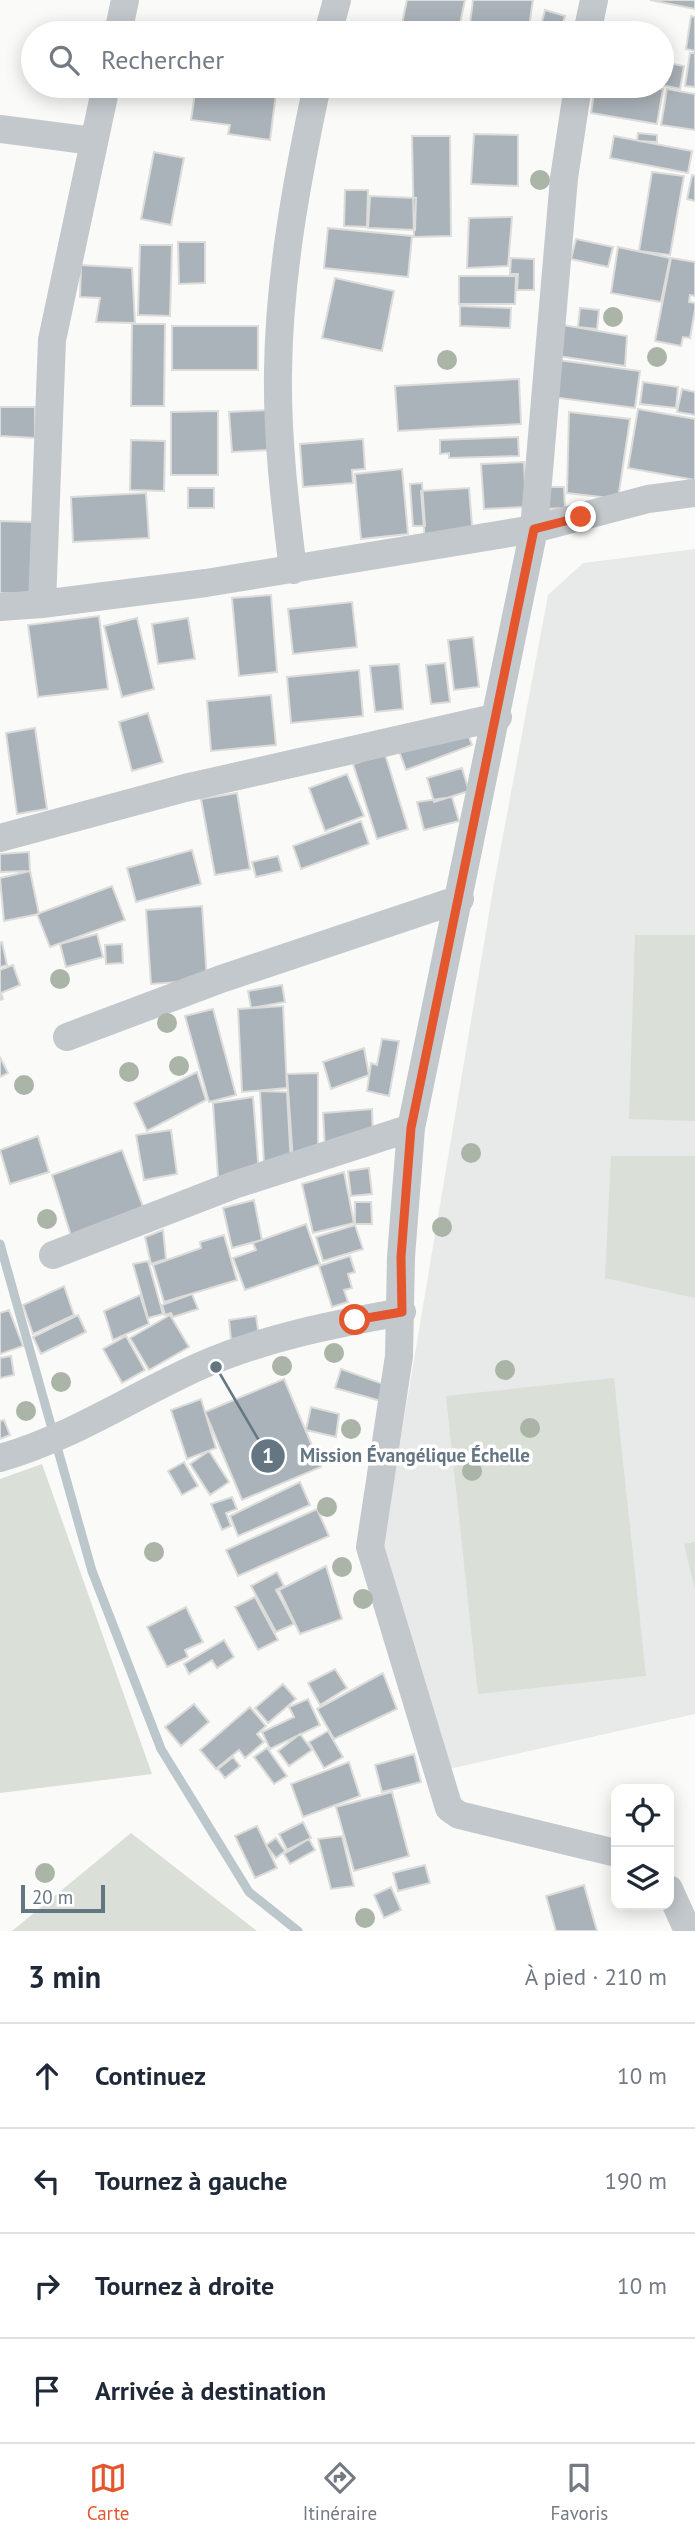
<!DOCTYPE html>
<html lang="fr">
<head>
<meta charset="utf-8">
<style>
  :root { --surface:#fff; --page:#f2f2f3; --text:#1f2937; --muted:#747a83; --line:#e0e1e3; --accent:#e4572e }
  body { margin:0; font-family:"PT Sans",sans-serif; background:var(--page); color:var(--text) }
  .controls { position:absolute; right:21px; bottom:21px; display:grid; overflow:hidden; border-radius:14px; box-shadow:0 4px 18px #0003 }
  .controls button { width:63px; height:63px; display:grid; place-items:center; padding:0; border:0; border-bottom:2px solid var(--line); background:var(--surface); color:var(--text); font:35px sans-serif }
  .scale { position:absolute; left:21px; bottom:18px; width:84px; box-sizing:border-box; padding-left:7px; border:4px solid #657683; border-top:0; font-size:19px; line-height:24px; white-space:nowrap; color:#657683; -webkit-text-stroke:5px #fff; paint-order:stroke }
  .stop { position:absolute; width:21px; height:21px; margin:-16px; border:5px solid #e4572e; border-radius:50%; background:#fff }
  .stop.end { background:#e4572e; border-color:#fff; box-shadow:0 2px 7px #0008 }
  .list { margin:0; padding:0; list-style:none }
  h2 { display:flex; justify-content:space-between; align-items:center; height:91px; margin:0; padding:0 28px; font-size:30px }
  h2 small { font-size:23px; font-weight:400; color:var(--muted) }
  .list li { display:grid; grid-template-columns:46px 1fr auto; gap:21px; align-items:center; box-sizing:border-box; height:105px; padding:0 28px; border-top:2px solid var(--line) }
  .list b { display:block; font-size:26px; white-space:nowrap }
  .list em { font-size:23px; font-style:normal; color:var(--muted) }
  .icon { flex:none; width:38px; height:38px; fill:none; stroke:currentColor; stroke-width:2; stroke-linecap:round; stroke-linejoin:round }
  .map { position:relative; flex:none; width:695px; height:1931px; overflow:hidden }
  .search { position:absolute; background:var(--surface); box-shadow:0 4px 18px #0003; left:21px; right:21px; top:21px; height:77px; display:flex; align-items:center; gap:18px; box-sizing:border-box; padding:0 24px; border-radius:38px; color:var(--muted); font-size:26px }
  .sheet { height:511px; background:var(--surface) }
  nav { display:flex; justify-content:space-around; align-items:center; box-sizing:border-box; height:98px; border-top:2px solid var(--line); background:var(--surface); font-size:19px; color:var(--muted) }
  nav a { display:grid; justify-items:center; gap:4px }
  nav .on { color:var(--accent) }
  .map>svg:first-child { display:block }
</style>
</head>
<body>
<div class="map">
<svg width="695" height="1931" viewBox="0 0 695 1931">
  <rect width="100%" height="100%" fill="#fafaf8"/>
  <path fill="#e8e9e9" d="M695,549V1714L449,1769L383,1544L495,878L548,595L583,563Z"/>
  <path fill="#dadfd7" d="M635,935H695V1121L629,1119Z
    M611,1156H695V1298L605,1278Z
    M614,1378L646,1676L478,1694L446,1396Z
    M42,1464L152,1774L0,1793V1479Z
    M695,1542V1590L684,1544Z
    M131,1833L257,1931H12Z"/>
  <g fill="none" stroke-linecap="round" stroke-linejoin="round">
    <path stroke="#bbc7cb" stroke-width="9" d="M0,1244L92,1571L161,1749L249,1892L298,1931"/>
  </g>
  <path fill="#aab3b9" stroke="#dcdcda" stroke-width="2" d="M407,0H465L458,33H400Z
    M473,0H533L528,33L469,31Z
    M650,0H695V9Z
    M545,10L565,16L560,33H539Z
    M691,16L695,17V51L686,49Z
    M140,29L163,33H139Z
    M690,53H695V87L685,86Z
    M662,62L684,66L680,89L662,85Z
    M196,86H277L270,140L228,134L230,125L191,120Z
    M595,86L663,89L657,124L591,113Z
    M667,89L695,94V130L661,125Z
    M638,133L657,135V142L637,141Z
    M474,134L518,135V186L471,184Z
    M412,136H450L451,236L414,237Z
    M614,136L692,151L688,173L610,158Z
    M154,152L184,158L171,225L141,219Z
    M652,172L684,176L670,255L639,251Z
    M692,175L695,176V201L687,199Z
    M345,190H368L367,227L344,226Z
    M370,196L416,198L415,230L368,228Z
    M512,217L508,266L467,268L469,218Z
    M328,228L412,236L408,277L324,268Z
    M576,239L613,247L608,267L571,259Z
    M178,242H205V283L179,284Z
    M140,245H172L170,316L138,315Z
    M618,247L670,258L661,302L611,293Z
    M511,258L534,259V290H517L518,274H510Z
    M671,258L695,262V296L690,295L689,302L695,303V309L690,338L683,337L681,346L655,341Z
    M81,265L132,268L135,323L96,322L100,298L80,297Z
    M459,276H516L515,304H459Z
    M335,278L394,291L382,351L322,338Z
    M460,306L511,308L510,328L460,326Z
    M580,308L599,310L597,329L578,327Z
    M132,324H165L164,406H131Z
    M563,325L627,336L625,366L558,356Z
    M172,326H258V370H172Z
    M558,360L640,371L635,408L552,397Z
    M519,379L521,424L398,431L395,386Z
    M643,382L678,387L676,408L640,404Z
    M682,389L695,392V415L677,412Z
    M0,407H35V438L0,436Z
    M638,409L695,419V480L628,468Z
    M266,410L269,450L232,452L229,412Z
    M218,411V475H171V412Z
    M569,412L630,419L618,499L567,493Z
    M518,437L519,456L449,458V453L440,454V440Z
    M363,439L365,469L352,470L353,483L303,487L300,444Z
    M131,440L165,441L164,491L130,490Z
    M524,462L526,507L484,509L481,464Z
    M402,469L408,534L361,539L355,474Z
    M422,483L425,526H413L410,484Z
    M544,487H564L565,508L545,509Z
    M188,488H214V508H188Z
    M469,488L474,550L426,554L421,491Z
    M146,493L149,538L73,542L71,497Z
    M0,521L33,522L32,594L0,593Z
    M271,595L277,672L239,676L232,598Z
    M352,602L357,647L293,654L288,609Z
    M99,616L108,689L38,697L28,625Z
    M137,618L154,689L122,697L104,626Z
    M188,618L195,659L158,664L152,624Z
    M473,637L479,687L454,690L448,640Z
    M445,663L450,702L431,704L426,665Z
    M399,664L403,709L375,712L370,666Z
    M359,670L363,716L291,723L287,677Z
    M271,695L276,745L211,751L207,701Z
    M148,713L163,762L132,771L119,722Z
    M465,727L472,745L406,770L399,751Z
    M35,728L47,809L17,814L6,733Z
    M385,754L408,829L377,839L353,764Z
    M462,768L469,791L434,802L427,778Z
    M347,774L364,816L325,831L309,788Z
    M237,793L250,869L215,875L201,799Z
    M452,797L459,821L424,830L417,802Z
    M361,821L369,844L301,869L293,846Z
    M192,850L201,884L136,902L127,868Z
    M29,852L30,871L0,872V854Z
    M278,856L282,871L256,877L252,862Z
    M30,871L39,914L4,921L0,878Z
    M112,886L125,920L50,947L37,914Z
    M202,906L207,980L151,984L146,910Z
    M97,934L103,957L66,967L60,944Z
    M2,942L7,965L0,967V943Z
    M122,944L123,963L106,964L105,945Z
    M13,965L20,985L1,993L3,999L0,1000V970Z
    M282,985L285,1002L251,1008L248,991Z
    M283,1006L287,1088L242,1092L238,1009Z
    M213,1009L236,1095L209,1102L185,1016Z
    M382,1039L399,1041L389,1096L367,1091L371,1063L377,1065Z
    M364,1048L369,1075L331,1089L323,1062Z
    M0,1057L8,1073L0,1077Z
    M197,1072L206,1100L147,1131L134,1103Z
    M318,1073V1157L293,1161L287,1074Z
    M260,1091L287,1092L291,1165L264,1164Z
    M253,1097L259,1174L218,1177L213,1103Z
    M372,1109L373,1139L325,1148L323,1113Z
    M171,1130L177,1174L144,1180L136,1135Z
    M38,1136L49,1172L10,1184L0,1150Z
    M122,1150L145,1212L72,1239L52,1175Z
    M369,1168L372,1194L351,1196L348,1171Z
    M344,1172L354,1223L313,1233L302,1184Z
    M254,1200L262,1240L232,1248L223,1208Z
    M355,1202H371L372,1224H355Z
    M306,1224L320,1264L245,1290L233,1258L256,1250L253,1243Z
    M355,1225L363,1249L323,1261L316,1237Z
    M163,1230L166,1259L151,1264L145,1237Z
    M224,1235L237,1280L164,1302L153,1265L201,1248L200,1242Z
    M350,1256L355,1272L348,1274L352,1288L344,1290L348,1302L332,1307L319,1266Z
    M148,1261L163,1314L148,1318L133,1264Z
    M64,1286L74,1315L33,1334L23,1305Z
    M192,1294L198,1309L173,1317L171,1313L165,1315L162,1305Z
    M140,1295L149,1324L113,1340L104,1311Z
    M9,1310L23,1346L0,1354V1313Z
    M78,1315L86,1332L41,1354L33,1337Z
    M170,1315L189,1347L149,1370L130,1338Z
    M256,1316L259,1336L231,1339L229,1320Z
    M126,1336L145,1370L122,1383L103,1349Z
    M11,1356L14,1375L0,1378V1358Z
    M341,1369L386,1385L381,1401L335,1388Z
    M284,1379L321,1467L242,1500L205,1412Z
    M201,1399L216,1448L187,1459L171,1410Z
    M311,1407L339,1414L336,1437L306,1430Z
    M4,1420L10,1435L0,1439V1421Z
    M209,1451L229,1482L210,1495L190,1464Z
    M184,1462L198,1486L182,1495L168,1471Z
    M300,1482L310,1505L238,1536L230,1516Z
    M232,1497L237,1509L226,1513L231,1526L222,1530L211,1504Z
    M317,1509L329,1536L238,1576L226,1550Z
    M326,1566L342,1619L300,1634L279,1590Z
    M277,1572L284,1586L276,1590L294,1624L276,1632L251,1586Z
    M255,1597L278,1640L258,1650L235,1607Z
    M186,1607L203,1642L185,1650L188,1657L167,1667L147,1627Z
    M224,1640L234,1657L217,1668L212,1660L189,1674L184,1664Z
    M335,1669L347,1688L320,1705L308,1683Z
    M383,1673L397,1709L334,1739L317,1709Z
    M283,1684L296,1699L268,1723L255,1708Z
    M308,1699L320,1725L270,1749L262,1732L294,1717L289,1707Z
    M194,1704L209,1722L181,1746L165,1727Z
    M250,1707L266,1726L257,1734L264,1742L245,1758L239,1750L216,1769L200,1750Z
    M328,1731L343,1757L324,1768L309,1742Z
    M300,1734L312,1750L289,1766L278,1751Z
    M267,1748L287,1776L274,1784L254,1757Z
    M414,1754L421,1782L382,1792L375,1765Z
    M233,1757L240,1766L225,1778L218,1769Z
    M349,1762L360,1796L303,1817L291,1784Z
    M392,1792L409,1856L354,1871L336,1807Z
    M303,1822L311,1838L287,1850L279,1834Z
    M257,1826L277,1868L255,1878L235,1836Z
    M342,1836L354,1886L331,1889L318,1839Z
    M276,1838L285,1851L276,1858L266,1845Z
    M309,1839L315,1850L290,1864L284,1854Z
    M425,1865L430,1883L398,1891L393,1873Z
    M584,1885L597,1931H556L546,1896Z
    M391,1887L401,1910L384,1918L374,1895Z"/>
  <g fill="none" stroke-linecap="round" stroke-linejoin="round">
    <path stroke="#c3c8cc" stroke-width="28" d="M118,33L125,0
      M328,33L337,0
      M587,33L594,0
      M578,86L564,178L534,529L411,1128L401,1257L399,1356L370,1547L449,1808L459,1815L616,1853
      M0,129L93,141
      M293,570C285,504 277,439 278,372C279,277 297,179 317,86
      M42,604L52,340L106,86
      M0,607L42,604L206,583L534,529L648,499L695,493
      M0,838L185,788L498,717
      M67,1037L221,979L460,899
      M53,1255L234,1185L411,1128
      M0,1458C71,1438 133,1396 200,1366C263,1338 334,1324 402,1312
      M669,1889L688,1931"/>
  </g>
  <g fill="#aab4a7">
    <circle cx="540" cy="180" r="10"/>
    <circle cx="613" cy="317" r="10"/>
    <circle cx="657" cy="357" r="10"/>
    <circle cx="447" cy="360" r="10"/>
    <circle cx="60" cy="979" r="10"/>
    <circle cx="167" cy="1023" r="10"/>
    <circle cx="179" cy="1066" r="10"/>
    <circle cx="129" cy="1072" r="10"/>
    <circle cx="24" cy="1085" r="10"/>
    <circle cx="471" cy="1153" r="10"/>
    <circle cx="47" cy="1219" r="10"/>
    <circle cx="442" cy="1227" r="10"/>
    <circle cx="334" cy="1353" r="10"/>
    <circle cx="282" cy="1366" r="10"/>
    <circle cx="505" cy="1370" r="10"/>
    <circle cx="61" cy="1382" r="10"/>
    <circle cx="26" cy="1411" r="10"/>
    <circle cx="530" cy="1428" r="10"/>
    <circle cx="351" cy="1429" r="10"/>
    <circle cx="472" cy="1471" r="10"/>
    <circle cx="327" cy="1507" r="10"/>
    <circle cx="154" cy="1552" r="10"/>
    <circle cx="342" cy="1567" r="10"/>
    <circle cx="363" cy="1599" r="10"/>
    <circle cx="45" cy="1873" r="10"/>
    <circle cx="365" cy="1918" r="10"/>
  </g>
  <g fill="none" stroke-linecap="round" stroke-linejoin="round">
    <path stroke="#e4572e" stroke-width="9" d="M355,1320L402,1312L401,1257L411,1128L534,529L581,517"/>
  </g>
  <path fill="none" stroke="#657683" stroke-width="2.5" d="M216 1367L268 1456"/>
  <g fill="#657683" stroke="#fff" stroke-width="2.5">
    <circle cx="216" cy="1367" r="7"/>
    <circle cx="268" cy="1456" r="18"/>
  </g>
  <g font-size="21" text-anchor="middle" font-weight="bold" fill="#fff">
    <text x="268" y="1463">1</text>
  </g>
  <g font-size="19" text-anchor="middle" font-weight="bold" fill="#657683" stroke="#fff" stroke-width="7" stroke-linejoin="round" paint-order="stroke">
    <text x="415" y="1462">Mission Évangélique Échelle</text>
  </g>
</svg>
<div class="controls">
<button><svg class="icon" aria-label="locate" viewBox="0 0 24 24"><circle cx="12" cy="12" r="6"/><path d="M12 2v4M12 18v4M2 12h4M18 12h4"/></svg></button>
<button><svg class="icon" aria-label="layers" viewBox="0 0 24 24"><path d="M12 4l9 5-9 5-9-5zM3 14l9 5 9-5"/></svg></button>
</div>
<div class="scale">20 m</div>
<div class="stop" style="left:355px;top:1320px"></div>
<div class="stop end" style="left:581px;top:517px"></div>
<div class="search"><svg class="icon" aria-label="search" viewBox="0 0 24 24"><circle cx="10" cy="10" r="6"/><path d="M15 15l6 6"/></svg>Rechercher</div>
</div>
<section class="sheet">
<h2>3 min<small>À pied · 210 m</small></h2>
<ul class="list">
<li><svg class="icon" aria-label="ahead" viewBox="0 0 24 24"><path d="M12 20V5M6 11l6-6 6 6"/></svg><div><b>Continuez</b></div><em>10 m</em></li>
<li><svg class="icon" aria-label="left" viewBox="0 0 24 24"><path d="M17 20v-9H6M10 6l-5 5 5 5"/></svg><div><b>Tournez à gauche</b></div><em>190 m</em></li>
<li><svg class="icon" aria-label="right" viewBox="0 0 24 24"><path d="M7 20v-9h11M14 6l5 5-5 5"/></svg><div><b>Tournez à droite</b></div><em>10 m</em></li>
<li><svg class="icon" aria-label="arrive" viewBox="0 0 24 24"><path d="M6 21V4h12l-3 4 3 4H6"/></svg><div><b>Arrivée à destination</b></div></li>
</ul>
</section>
<nav>
<a class="on"><svg class="icon" aria-label="map" viewBox="0 0 24 24"><path d="M3 6l6-2 6 2 6-2v14l-6 2-6-2-6 2zM9 4v14M15 6v14"/></svg>Carte</a>
<a><svg class="icon" aria-label="directions" viewBox="0 0 24 24"><path d="M12 3l9 9-9 9-9-9zM9 14v-3h6M13 9l2 2-2 2"/></svg>Itinéraire</a>
<a><svg class="icon" aria-label="saved" viewBox="0 0 24 24"><path d="M7 4h10v16l-5-4-5 4z"/></svg>Favoris</a>
</nav>
</body>
</html>
